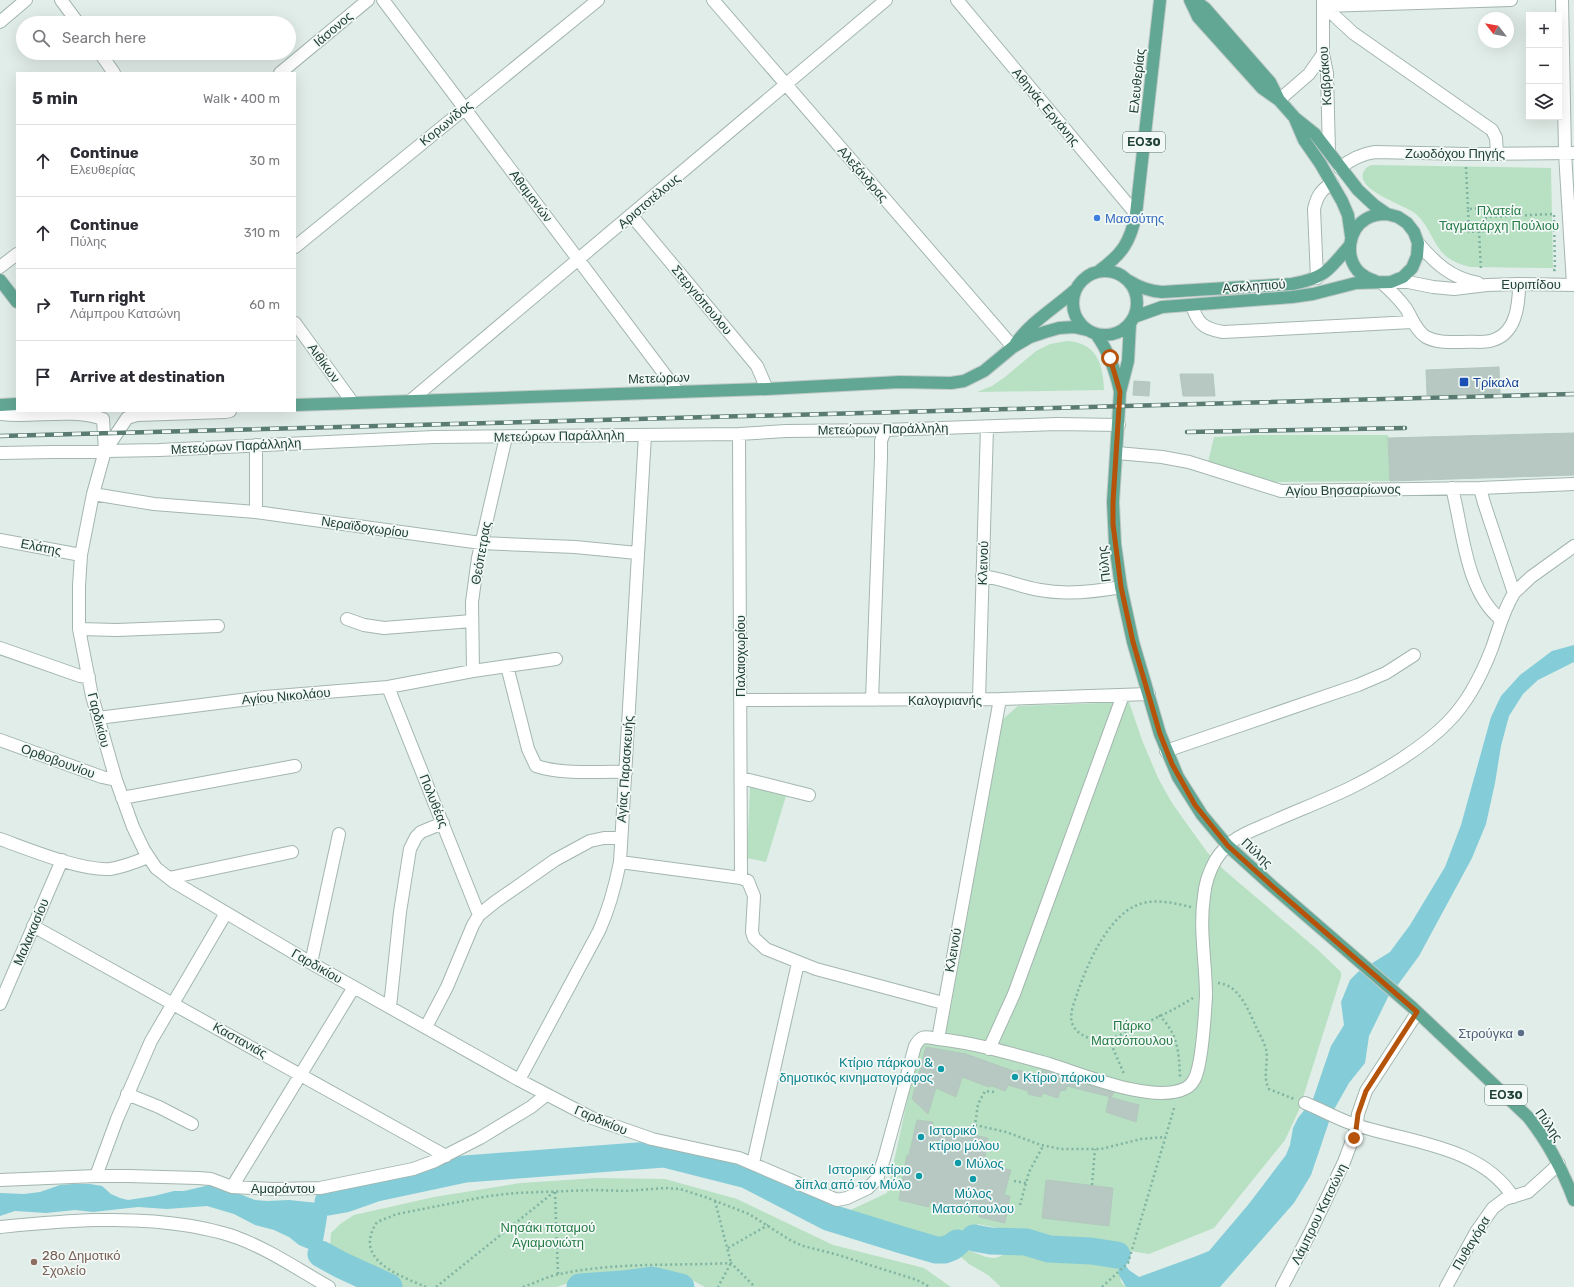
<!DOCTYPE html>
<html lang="en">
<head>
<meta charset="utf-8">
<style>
  :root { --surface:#fff; --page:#f7f7f7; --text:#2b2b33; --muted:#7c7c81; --line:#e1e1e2 }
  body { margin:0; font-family:Rubik,sans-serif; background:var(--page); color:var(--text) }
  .controls { position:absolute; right:12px; top:12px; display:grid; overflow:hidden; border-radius:0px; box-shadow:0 4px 16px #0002 }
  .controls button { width:36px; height:36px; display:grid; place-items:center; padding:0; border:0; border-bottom:1px solid var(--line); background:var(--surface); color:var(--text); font:20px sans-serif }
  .compass { position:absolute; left:1478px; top:12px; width:36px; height:36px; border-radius:50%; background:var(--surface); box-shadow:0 4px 16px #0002; rotate:301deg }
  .stop { position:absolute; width:12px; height:12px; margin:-9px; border:3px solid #b45309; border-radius:50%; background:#fff }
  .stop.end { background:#b45309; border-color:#fff; box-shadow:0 1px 4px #0008 }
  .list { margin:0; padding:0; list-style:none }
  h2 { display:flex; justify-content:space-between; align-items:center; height:52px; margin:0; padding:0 16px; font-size:17px }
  h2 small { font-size:13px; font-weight:400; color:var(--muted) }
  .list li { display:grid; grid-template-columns:26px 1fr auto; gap:12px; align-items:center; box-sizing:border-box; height:72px; padding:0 16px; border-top:1px solid var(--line) }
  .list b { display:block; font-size:15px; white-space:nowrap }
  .list p { margin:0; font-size:13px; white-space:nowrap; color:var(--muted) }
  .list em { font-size:13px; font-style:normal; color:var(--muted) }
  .icon { flex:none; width:22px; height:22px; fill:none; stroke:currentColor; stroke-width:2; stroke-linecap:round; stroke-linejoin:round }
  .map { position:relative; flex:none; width:1574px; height:1287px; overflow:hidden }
  .search { position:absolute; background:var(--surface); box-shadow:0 4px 16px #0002; left:16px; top:16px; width:280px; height:44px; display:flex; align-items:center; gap:10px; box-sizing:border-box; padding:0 14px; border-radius:22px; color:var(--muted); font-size:15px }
  .panel { position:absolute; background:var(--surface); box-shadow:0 4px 16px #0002; left:16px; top:72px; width:280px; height:340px; border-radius:0px }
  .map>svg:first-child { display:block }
</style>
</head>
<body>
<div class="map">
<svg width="1574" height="1287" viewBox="0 0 1574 1287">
  <rect width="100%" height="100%" fill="#e1ede8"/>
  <path fill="#b8e0c2" d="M1372,165L1551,168L1553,268L1470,267C1462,265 1454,262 1447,257C1433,246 1430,226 1416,214C1405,205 1357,191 1363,173C1365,168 1368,166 1372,165Z
    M1067,341C1097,343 1103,364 1104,390L977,392L992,386L1005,377L1036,351L1050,344Z
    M1255,435H1388L1390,481L1273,482L1221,468L1208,462L1214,437Z
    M1129,702L1142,740L1158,778L1172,803L1207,852L1224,870L1318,950L1341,972V977L1299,1110L1285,1140L1214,1228L1149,1254L1027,1234L978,1224L973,1246L842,1217V1214L887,1193L919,1047L946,1016L951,1006L1003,719L1018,706Z
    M750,787L786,796L766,862L747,858Z
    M597,1178L665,1179L737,1199L833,1245L924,1268L951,1287H705L688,1278L661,1275H644L565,1284L557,1287H398L352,1267L332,1256L330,1247L331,1233L340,1224L354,1215L434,1197L521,1183Z
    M1016,1244H1026L1055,1256L1072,1259L1098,1257L1117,1258L1121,1282L1126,1287H1001L988,1275L969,1264L960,1256L966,1250C978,1252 989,1262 1001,1256C1006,1253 1010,1247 1016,1244Z"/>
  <path fill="#84ccd8" d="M1574,645V662L1538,680L1523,694L1509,716L1501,746L1495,783L1486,824L1472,858L1419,956L1397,986L1391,991L1369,1036L1365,1063L1349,1083L1332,1113L1311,1175L1294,1203L1220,1287H1126L1119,1275L1117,1255L1129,1270L1139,1277L1194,1257L1209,1251L1248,1205L1286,1155L1290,1145L1293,1128L1298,1118L1313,1099L1331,1046L1344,1025L1341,1002L1350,980L1358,972L1390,952L1410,925L1445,867L1461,825L1491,717L1501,696L1520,675L1552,651Z
    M73,1184H90L102,1186L111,1194L120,1198L128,1200L154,1196L174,1191H184L214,1184L255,1200L267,1201L289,1200L318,1203L328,1202C328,1220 323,1236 321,1254L299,1245L289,1237L274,1230L255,1225L234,1214L207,1206L167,1209L138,1207L93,1212L75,1210L46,1213L15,1211L0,1216V1193L24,1194L40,1192L60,1185Z"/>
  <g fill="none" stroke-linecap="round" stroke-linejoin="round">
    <path stroke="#84ccd8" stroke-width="27" d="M328,1202L345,1199L376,1188L465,1169L664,1154L747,1175L828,1217L902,1240L936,1250H944L952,1247L957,1243
      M974,1238L991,1241L1026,1242L1049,1249L1091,1251L1117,1255
      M321,1254L341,1265L389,1287
      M580,1287L623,1284L652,1280L681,1287"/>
  </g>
  <path fill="#b6c8c1" stroke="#b3c8bf" d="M1499,367L1500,393L1427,395L1426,370Z
    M1180,374H1213L1215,396H1183Z
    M1134,381L1150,382L1149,396L1133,395Z
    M1574,433V475L1390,481L1388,438Z
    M926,1047L966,1054L1016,1072L1019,1070L1040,1077L1042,1070L1114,1093L1111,1097L1067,1086L1066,1090L1060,1091L1058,1098L1043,1093L1041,1097L1028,1094V1091L1008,1085L1005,1091L992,1086L989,1087L962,1077L956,1097L936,1088L928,1114L912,1099Z
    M1109,1097L1139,1105L1136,1122L1106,1112Z
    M917,1120L933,1122L932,1127L988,1138L984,1164L1011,1170L1004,1195L1010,1196L1005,1223L979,1217L980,1213L929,1203V1207L899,1200L907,1155H909Z
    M1046,1180L1113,1188L1109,1226L1042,1218Z"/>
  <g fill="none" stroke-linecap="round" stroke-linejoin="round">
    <g stroke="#a3b6af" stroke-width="14">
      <path id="minor" d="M61,0L78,23
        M383,0L678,392
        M713,0L1013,347
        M957,0L1136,214
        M1562,0L1565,153L1573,284
        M1323,1V54L1327,73L1329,152
        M1324,6L1353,33L1492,130L1496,138L1497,153
        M1324,6L1511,0
        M0,22L26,0
        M100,53L114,73
        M280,73L368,0
        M1279,100L1309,74L1323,54
        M1340,168C1351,159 1361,154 1375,152L1466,154L1574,153
        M632,216L757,366L767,389
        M1418,243C1435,263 1451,278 1478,283
        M295,247L598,0
        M0,267L17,254
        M1317,278L1314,209C1317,196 1321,190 1332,183
        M1391,282H1408L1433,287L1454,289L1487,285L1519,284L1574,285
        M1382,283C1390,290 1398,298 1405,307C1412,317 1415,330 1426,337C1437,343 1450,342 1462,342C1471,341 1481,343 1490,341C1516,335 1519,306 1519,284
        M1192,305C1197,323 1204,329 1223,332L1412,322
        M295,323L353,403
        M410,401L886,0
        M0,414C34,418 70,408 103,419L105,451L93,494L81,555L79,586V629L92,696L116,780L133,827L144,850L156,868L174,882L311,963L519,1080L592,1118L652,1139L739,1158L837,1200L847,1198L868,1188L877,1179L884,1159L915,1046C922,1034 926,1037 938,1039L1000,699
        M739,434L741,878
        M105,451L127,418L137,415L225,412L230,411
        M0,453L159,450L434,437L739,434L786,431L885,430L1057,424L1119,425
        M1117,453L1162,457L1189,462L1281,491L1480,488L1574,484
        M1452,488C1463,530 1465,589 1500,619
        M93,494L154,504L256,512L481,543L575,547L637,553
        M256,512V445
        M0,540L81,555
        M982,576C1002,578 1020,587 1040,590C1067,595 1094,592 1121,587
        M1514,593L1531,577L1574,546
        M347,619L364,625L384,628L472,621
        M79,629L117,630L218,626
        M0,648L80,676L89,677
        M507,666L528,749L536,766C564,775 597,771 626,772
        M473,671L472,602L478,558L506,437
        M388,687L479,915
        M979,699L987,427
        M740,700L1000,699L1149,694
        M872,700L881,457V441L885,430
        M98,718L265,697L388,687L473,671L556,659
        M0,740L102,777L116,780
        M1166,751L1358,685L1386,673L1414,655
        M741,778L809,795
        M122,798L295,766
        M0,839C28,849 81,871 110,869C123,867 136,862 148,857
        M620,862L741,878L748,881L754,896L752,932L754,938L766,949L816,969L943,1003
        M169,878L292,852
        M33,926L446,1156
        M311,963L339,834
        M0,1004L62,860
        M390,1007L400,912L410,849L416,837L421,832L443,823
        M426,1027L447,987L473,925L479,915L495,902L528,879L555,860L590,841L604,838H621
        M938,1039C975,1043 1013,1054 1049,1064C1082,1074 1154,1105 1186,1088C1190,1086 1193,1082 1195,1078C1202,1063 1205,1014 1206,996C1206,963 1199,929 1204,896C1205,884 1209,872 1215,861C1219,854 1227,846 1233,841C1245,832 1261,827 1274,821C1299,810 1325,800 1350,788C1381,773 1424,747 1448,722C1468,702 1482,674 1492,648C1499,628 1503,611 1514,593L1484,503L1480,488
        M989,1049L1014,994L1123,695
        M519,1080L599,931C609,909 615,887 620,862L645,435
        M127,1094L159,1107L192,1124
        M1305,1103C1320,1109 1334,1117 1350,1123C1403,1142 1480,1144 1513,1197
        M753,1163L798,963
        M96,1176L117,1119L151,1041L226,913
        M0,1180L96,1176H128L198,1178L211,1179L232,1187L273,1189L320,1188L413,1169L435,1161L480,1138L531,1107L546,1095
        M232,1187L354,987
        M0,1227C64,1221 127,1215 191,1226C207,1229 223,1232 238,1238C270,1250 299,1270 329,1287
        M1282,1287L1312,1229L1344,1162L1356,1130L1358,1114L1366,1091L1417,1013
        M1446,1287L1476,1232L1493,1208L1505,1199L1528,1192L1559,1164"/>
    </g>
    <g stroke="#c1cac7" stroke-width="14">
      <path id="major" d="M1190,0L1198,17L1262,88L1279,100
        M1295,119L1304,140L1320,163L1342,201L1348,215L1351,236
        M1073 303a32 32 0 1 1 64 0a32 32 0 1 1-64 0Z
        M1099,271C1122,254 1130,243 1136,214L1160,0
        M0,280L17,302
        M1129,281C1140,288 1149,291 1162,292L1292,284C1325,278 1329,270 1350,245
        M1375,281C1369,279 1363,276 1358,271C1345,256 1348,230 1366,219C1372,215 1380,214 1387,214
        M1134,317L1162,307L1292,297L1313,294L1356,283L1391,282L1403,277L1412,268L1417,256L1418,243L1414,232L1407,223L1398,217L1387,214L1374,205L1358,190L1315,134L1295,118L1279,100L1270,82L1205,8L1194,0
        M1130,324L1128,361L1120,392L1113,502L1115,544L1121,587L1133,642L1160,734L1178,777L1202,815L1228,846L1271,885L1413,1008L1528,1117C1548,1142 1563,1171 1574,1200
        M1096,334C1109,352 1115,370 1120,391
        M1016,343C1032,321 1055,308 1075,290
        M0,405L17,404
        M295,405L767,389L900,382L951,383L964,381L984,371L1013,347L1030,337L1045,332L1059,328L1074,327L1087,330"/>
    </g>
    <path stroke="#7fb4a2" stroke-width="2.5" stroke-dasharray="2 3" stroke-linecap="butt" d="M1466,167L1468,209
      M1485,208L1486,231L1469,232L1468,209Z
      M1485,217L1554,214L1555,270H1553
      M1479,231L1481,271
      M1191,907C1174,903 1154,898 1137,905C1107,918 1088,963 1078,991C1075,1001 1069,1013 1072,1023C1077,1037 1096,1042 1108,1039C1115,1038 1122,1034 1128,1031C1149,1021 1173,1011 1193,998
      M1218,983C1240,985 1249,1012 1257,1029C1260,1035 1264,1042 1266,1049C1269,1062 1262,1077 1269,1089L1294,1099
      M1159,1015C1178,1034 1179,1052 1180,1077
      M1109,1039L1124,1074
      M994,1092L985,1091L978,1104L975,1125L1006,1132L1041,1145L1061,1149H1101L1141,1139L1166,1137
      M1014,1181L1026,1183
      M1092,1185L1095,1149
      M555,1192L558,1274
      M715,1201L731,1263L718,1287
      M1020,1205L1029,1172L1043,1146
      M728,1248L768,1225
      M426,1287C399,1275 352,1260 377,1222L397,1214L489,1196L515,1193L594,1190L626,1191L665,1188L680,1189L705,1197L749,1214L790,1240L803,1246L835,1254L898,1274L917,1280L930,1287
      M436,1287L554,1192
      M523,1287C535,1283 548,1276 560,1274C616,1262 674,1266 731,1263L755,1287
      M1102,1287L1128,1263L1175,1105"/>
    <use href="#minor" stroke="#fff" stroke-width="12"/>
    <use href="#major" stroke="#62a794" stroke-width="12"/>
    <g stroke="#5a7b72" stroke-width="4.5">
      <path id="rail" d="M1187,432L1405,428
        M0,436L1574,394"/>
    </g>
    <use href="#rail" stroke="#f2f9f6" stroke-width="3" stroke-dasharray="9" stroke-linecap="butt"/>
  </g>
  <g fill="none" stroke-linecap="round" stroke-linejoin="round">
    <path stroke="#b45309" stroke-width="5" d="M1110,358L1120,392L1113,502V524L1121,587L1133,642L1160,734L1172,764L1195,805L1228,846L1271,885L1417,1012L1366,1091L1358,1114L1356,1130L1354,1138"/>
  </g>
  <circle fill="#3f7fe0" stroke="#f2f9f6" stroke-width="1.5" cx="1097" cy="218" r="4"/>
  <rect fill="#1a4fb4" stroke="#f2f9f6" stroke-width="1.5" x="1459" y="377" width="10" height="10" rx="2"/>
  <circle fill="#5c6f8a" stroke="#f2f9f6" stroke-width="1.5" cx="1521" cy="1033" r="4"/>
  <g fill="#0f9aa8" stroke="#f2f9f6" stroke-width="1.5">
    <circle cx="941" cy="1069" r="4"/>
    <circle cx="1015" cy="1077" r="4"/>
    <circle cx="921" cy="1137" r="4"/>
    <circle cx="958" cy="1163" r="4"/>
    <circle cx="919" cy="1176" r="4"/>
    <circle cx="973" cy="1179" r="4"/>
  </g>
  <circle fill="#8d6e63" stroke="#f2f9f6" stroke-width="1.5" cx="34" cy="1262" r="4"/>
  <g text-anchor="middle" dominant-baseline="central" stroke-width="3.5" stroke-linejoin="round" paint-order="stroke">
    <g fill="#f2f9f6" stroke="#5f7870" stroke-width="1">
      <rect x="1123" y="132" width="42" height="20" rx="3"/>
      <rect x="1485" y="1085" width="42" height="20" rx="3"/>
    </g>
    <g font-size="12" font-weight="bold" fill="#204037">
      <text x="1144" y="142">ΕΟ30</text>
      <text x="1506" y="1095">ΕΟ30</text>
    </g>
    <g font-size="13" fill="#204037" stroke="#f2f9f6">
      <text transform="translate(333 29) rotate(-40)">Ιάσονος</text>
      <text transform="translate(1325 76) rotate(-94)">Καβράκου</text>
      <text transform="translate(1137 81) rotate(-84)">Ελευθερίας</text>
      <text transform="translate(1046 107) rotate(50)">Αθηνάς Εργάνης</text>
      <text transform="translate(446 123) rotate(-39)">Κορωνίδος</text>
      <text x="1455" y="153">Ζωοδόχου Πηγής</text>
      <text transform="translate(863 174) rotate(49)">Αλεξάνδρας</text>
      <text transform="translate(531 196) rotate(53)">Αθαμανών</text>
      <text transform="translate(649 201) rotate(-40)">Αριστοτέλους</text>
      <text x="1531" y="284">Ευριπίδου</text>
      <text transform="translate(1254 286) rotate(-4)">Ασκληπιού</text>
      <text transform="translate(702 300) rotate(50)">Στεργιόπουλου</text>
      <text transform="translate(324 363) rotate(54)">Αιθίκων</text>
      <text transform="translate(659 378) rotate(-2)">Μετεώρων</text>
      <text transform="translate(883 429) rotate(-1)">Μετεώρων Παράλληλη</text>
      <text transform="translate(559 436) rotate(-1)">Μετεώρων Παράλληλη</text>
      <text transform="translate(236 446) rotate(-3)">Μετεώρων Παράλληλη</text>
      <text transform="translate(1343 490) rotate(-1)">Αγίου Βησσαρίωνος</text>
      <text transform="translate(365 527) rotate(8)">Νεραϊδοχωρίου</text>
      <text transform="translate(41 547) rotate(11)">Ελάτης</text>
      <text transform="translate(481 553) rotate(-80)">Θεόπετρας</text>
      <text transform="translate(983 563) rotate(-88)">Κλεινού</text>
      <text transform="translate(1104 564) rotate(-97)">Πύλης</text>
      <text transform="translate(740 656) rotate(-90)">Παλαιοχωρίου</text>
      <text transform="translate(286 696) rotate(-5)">Αγίου Νικολάου</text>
      <text x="945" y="700">Καλογριανής</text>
      <text transform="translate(99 720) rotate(76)">Γαρδικίου</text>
      <text transform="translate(58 761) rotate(20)">Ορθοβουνίου</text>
      <text transform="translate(625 769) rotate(-86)">Αγίας Παρασκευής</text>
      <text transform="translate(434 801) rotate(68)">Πολυθέας</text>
      <text transform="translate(1257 853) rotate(43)">Πύλης</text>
      <text transform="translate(31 932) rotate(-67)">Μαλακασίου</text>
      <text transform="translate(953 950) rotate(-80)">Κλεινού</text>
      <text transform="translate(317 966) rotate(30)">Γαρδικίου</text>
      <text transform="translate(240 1040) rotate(29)">Καστανιάς</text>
      <text transform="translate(601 1120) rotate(23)">Γαρδικίου</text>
      <text transform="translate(1549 1125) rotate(55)">Πύλης</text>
      <text x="283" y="1188">Αμαράντου</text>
      <text transform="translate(1319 1214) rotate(-64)">Λάμπρου Κατσώνη</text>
      <text transform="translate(1471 1243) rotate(-59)">Πυθαγόρα</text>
    </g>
    <g font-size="13" fill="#267b46" stroke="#f2f9f6">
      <text x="1499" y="210">Πλατεία<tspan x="1499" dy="15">Ταγματάρχη Πούλιου</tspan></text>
      <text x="1132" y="1025">Πάρκο<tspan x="1132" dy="15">Ματσόπουλου</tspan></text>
      <text x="548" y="1227">Νησάκι ποταμού<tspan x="548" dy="15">Αγιαμονιώτη</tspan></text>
    </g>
    <g font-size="13" fill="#366cbe" stroke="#f2f9f6" text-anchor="start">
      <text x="1105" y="218">Μασούτης</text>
    </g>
    <g font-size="13" fill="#164399" stroke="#f2f9f6" text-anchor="start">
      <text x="1473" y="382">Τρίκαλα</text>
    </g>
    <g font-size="13" fill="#4e5e75" stroke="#f2f9f6" text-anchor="end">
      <text x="1513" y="1033">Στρούγκα</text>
    </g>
    <g font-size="13" fill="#0d838f" stroke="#f2f9f6" text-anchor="start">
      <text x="933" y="1062" text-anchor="end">Κτίριο πάρκου &amp;<tspan x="933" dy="15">δημοτικός κινηματογράφος</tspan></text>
      <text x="1023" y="1077">Κτίριο πάρκου</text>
      <text x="929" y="1130">Ιστορικό<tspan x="929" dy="15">κτίριο μύλου</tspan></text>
      <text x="966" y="1163">Μύλος</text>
      <text x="911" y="1169" text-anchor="end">Ιστορικό κτίριο<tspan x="911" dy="15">δίπλα από τον Μύλο</tspan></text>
      <text x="973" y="1193" text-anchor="middle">Μύλος<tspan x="973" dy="15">Ματσόπουλου</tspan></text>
    </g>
    <g font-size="13" fill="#785e54" stroke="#f2f9f6" text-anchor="start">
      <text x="42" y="1255">28ο Δημοτικό<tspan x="42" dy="15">Σχολείο</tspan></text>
    </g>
  </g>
</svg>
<div class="controls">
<button>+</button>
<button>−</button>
<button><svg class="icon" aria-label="layers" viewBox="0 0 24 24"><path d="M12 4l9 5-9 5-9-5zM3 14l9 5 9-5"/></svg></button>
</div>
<svg class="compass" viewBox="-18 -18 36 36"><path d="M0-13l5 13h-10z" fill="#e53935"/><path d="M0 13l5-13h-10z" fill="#7c7c81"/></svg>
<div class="stop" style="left:1110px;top:358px"></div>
<div class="stop end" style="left:1354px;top:1138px"></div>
<div class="search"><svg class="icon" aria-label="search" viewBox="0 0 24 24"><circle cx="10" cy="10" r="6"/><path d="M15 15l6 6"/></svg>Search here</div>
<section class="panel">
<h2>5 min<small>Walk · 400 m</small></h2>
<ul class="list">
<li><svg class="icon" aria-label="ahead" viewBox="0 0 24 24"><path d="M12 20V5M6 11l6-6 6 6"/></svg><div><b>Continue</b><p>Ελευθερίας</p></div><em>30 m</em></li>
<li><svg class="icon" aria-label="ahead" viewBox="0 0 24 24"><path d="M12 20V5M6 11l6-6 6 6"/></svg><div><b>Continue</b><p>Πύλης</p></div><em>310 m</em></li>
<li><svg class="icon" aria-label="right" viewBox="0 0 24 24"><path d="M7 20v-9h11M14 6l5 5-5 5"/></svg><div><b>Turn right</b><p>Λάμπρου Κατσώνη</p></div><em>60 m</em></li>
<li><svg class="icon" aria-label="arrive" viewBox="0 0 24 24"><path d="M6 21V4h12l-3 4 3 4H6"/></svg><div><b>Arrive at destination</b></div></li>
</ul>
</section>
</div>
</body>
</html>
